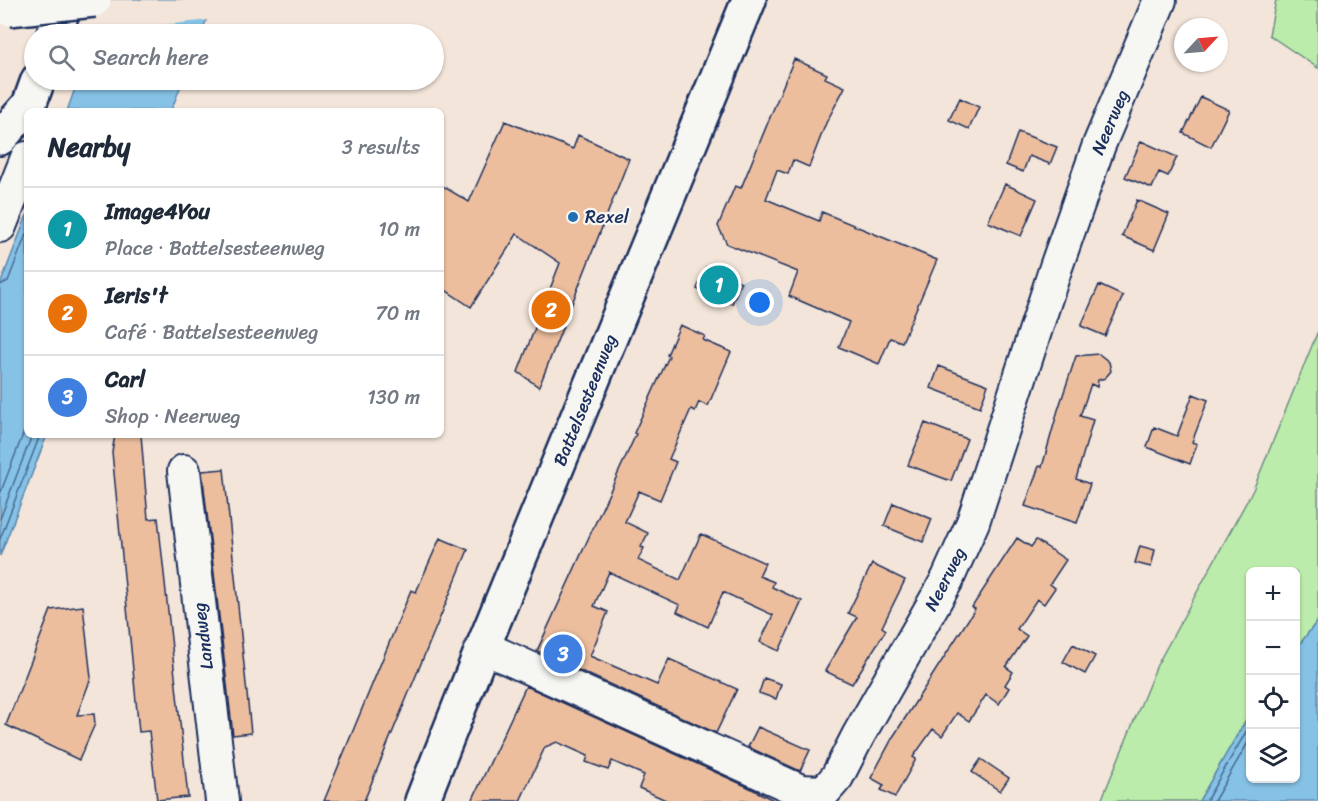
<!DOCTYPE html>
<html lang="en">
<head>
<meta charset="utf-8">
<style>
  :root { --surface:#fff; --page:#f2f2f3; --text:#1f2937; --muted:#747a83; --line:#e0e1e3; --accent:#7c3aed }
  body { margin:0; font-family:Sriracha,sans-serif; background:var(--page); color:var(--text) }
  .controls { position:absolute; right:18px; bottom:18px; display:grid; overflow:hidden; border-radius:9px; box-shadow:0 2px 4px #0004 }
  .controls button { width:54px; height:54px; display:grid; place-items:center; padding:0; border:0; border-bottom:2px solid var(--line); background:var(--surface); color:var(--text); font:30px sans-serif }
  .compass { position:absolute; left:1174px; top:18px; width:54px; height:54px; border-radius:50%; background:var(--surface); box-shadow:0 2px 4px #0004; rotate:64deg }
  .you { position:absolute; left:760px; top:303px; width:21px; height:21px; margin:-15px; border:4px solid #fff; border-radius:50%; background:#1a73e8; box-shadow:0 0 0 9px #1a73e833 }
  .badge { display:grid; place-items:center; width:39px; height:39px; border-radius:50%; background:var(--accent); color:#fff; font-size:20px; font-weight:700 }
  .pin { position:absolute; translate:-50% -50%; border:3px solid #fff; box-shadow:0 2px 6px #0006 }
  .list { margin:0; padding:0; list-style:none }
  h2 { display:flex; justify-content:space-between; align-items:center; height:78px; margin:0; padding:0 24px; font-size:26px }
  h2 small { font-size:20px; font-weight:400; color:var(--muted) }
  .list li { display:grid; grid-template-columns:39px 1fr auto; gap:18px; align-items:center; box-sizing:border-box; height:84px; padding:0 24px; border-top:2px solid var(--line) }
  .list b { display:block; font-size:22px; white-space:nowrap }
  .list p { margin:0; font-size:20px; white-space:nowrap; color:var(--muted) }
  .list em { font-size:20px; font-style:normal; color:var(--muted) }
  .icon { flex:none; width:33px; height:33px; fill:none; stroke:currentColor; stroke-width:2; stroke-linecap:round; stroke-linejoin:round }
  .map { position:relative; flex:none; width:1318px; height:801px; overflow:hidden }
  .search { position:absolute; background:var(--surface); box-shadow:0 2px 4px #0004; left:24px; top:24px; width:420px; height:66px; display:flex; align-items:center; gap:15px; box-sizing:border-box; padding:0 21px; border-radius:33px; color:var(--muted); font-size:22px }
  .panel { position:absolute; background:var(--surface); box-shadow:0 2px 4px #0004; left:24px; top:108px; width:420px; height:330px; border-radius:9px }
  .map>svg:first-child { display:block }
</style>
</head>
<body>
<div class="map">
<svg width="1318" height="801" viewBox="0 0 1318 801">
  <rect width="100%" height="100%" fill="#f3e5d9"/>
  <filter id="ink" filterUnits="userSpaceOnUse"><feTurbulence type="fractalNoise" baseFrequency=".0167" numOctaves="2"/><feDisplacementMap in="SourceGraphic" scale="12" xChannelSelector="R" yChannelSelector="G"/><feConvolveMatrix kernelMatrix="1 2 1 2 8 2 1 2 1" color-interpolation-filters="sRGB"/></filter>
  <g filter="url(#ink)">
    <path fill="#bcecab" stroke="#6c8e84" stroke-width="1.5" d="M1276,0H1318V68L1269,35Z
      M1318,331V620L1296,649V572H1250V713L1199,801H1101L1157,665L1253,490Z"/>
    <path fill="#86c2e6" stroke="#5b87b0" stroke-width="1.5" d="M108,0H214L201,34H95Z
      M78,80H183L171,111H67Z
      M27,215V435H47L0,556V285Z
      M1318,620V801H1199L1250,713V778H1296V649Z"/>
    <path fill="#f3e5d9" d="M104,0H217L209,20L92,33Z"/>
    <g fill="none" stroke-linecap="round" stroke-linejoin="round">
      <path stroke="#466a94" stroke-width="1.5" d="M0,285L8,281L27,232
        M0,494L27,424
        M0,519L32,435
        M0,539L40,435
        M1206,801L1250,725
        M1214,801L1250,739"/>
    </g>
    <path fill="#edbe9e" stroke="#1b2f5e" stroke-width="1.5" d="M794,59L827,74L825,78L845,87L826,123L809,167L793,160L788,174L777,170L766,199L819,221L822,212L937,260L902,342L890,338L879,364L839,347L849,322L789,296L798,272L727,244L718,226L735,186L741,188Z
      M1201,97L1229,110L1211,147L1183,133Z
      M960,98L979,107L969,129L949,120Z
      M505,121L573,149L578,135L629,159L539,387L518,372L560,263L517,234L471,307L441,287V185L469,202Z
      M1018,132L1057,147L1050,164L1029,156L1023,172L1006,165Z
      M1141,141L1177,157L1168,176L1159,172L1152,188L1125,177Z
      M1005,184L1037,199L1021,236L988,222Z
      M1137,200L1169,214L1154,250L1122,236Z
      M706,267L741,282L732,304L697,289Z
      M1099,285L1123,296L1105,336L1081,326Z
      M680,325L705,336L703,340L731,352L708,406L699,402L695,411L691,409L669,459L676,462L660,500L639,491L625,522L648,533L641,547L644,548L638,560L680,580L701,534L765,563L759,576L774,582L772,587L802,601L779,651L760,642L773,615L723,592L708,627L677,612L680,605L609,572L594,606L608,612L590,656L657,685L669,659L737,689L716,733L537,651L636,434L634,433L669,356L667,355Z
      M1099,354L1109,362L1111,371L1105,378L1098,380L1097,387L1091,384L1080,416L1093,420L1076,479L1090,484L1077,523L1025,506L1039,466L1042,467L1058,410L1076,356Z
      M939,366L988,385L980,407L931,388Z
      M1193,394L1208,400L1192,442L1197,444L1190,464L1147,447L1154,427L1177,436Z
      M925,423L967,439L951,481L908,465Z
      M115,435H141L148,519L158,518L188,797L157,800L149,731L139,732L112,452Z
      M224,469L251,733L233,735L202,471Z
      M893,503L932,519L923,542L884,526Z
      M440,538L468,550L364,801H324L411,590L416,592Z
      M1017,538L1031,547L1036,540L1066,560L1050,584L1055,588L1044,604L1037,599L1017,629L1027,636L1006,667L1013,672L1005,685L1009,688L999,704L986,695L969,721L957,713L942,736L933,729L913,757L916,759L895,797L881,790L884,785L871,778L893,737L975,609L972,607Z
      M1140,546L1155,550L1151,567L1135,563Z
      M872,564L905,580L882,627L886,630L852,684L825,671L857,617L848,613Z
      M83,606L91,678L77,715L94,714L95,724L79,760L6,725L51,610Z
      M1073,644L1095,656L1085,674L1063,662Z
      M764,678L781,684L776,699L759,693Z
      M526,686L748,787L775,801H668L639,788L644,775L612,761L608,770L586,762L588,756L557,742L545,747L520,801H472Z
      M758,727L810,750L800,771L748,747Z
      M981,759L1009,778L1000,791L972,772Z"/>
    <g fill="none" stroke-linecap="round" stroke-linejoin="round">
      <g stroke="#1b2f5e" stroke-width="36">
        <path id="minor" d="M0,226L27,158
          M184,471L222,801
          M483,647L801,791L824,792L837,777L858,736L947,580L973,522L1056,267L1099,145L1160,0"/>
      </g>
      <g stroke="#1b2f5e" stroke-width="38">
        <path id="major" d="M54,34L67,0
          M0,138L29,105L38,80
          M422,801L483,647L749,0"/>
      </g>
      <use href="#minor" stroke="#f6f6f2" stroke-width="32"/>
      <use href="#major" stroke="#f6f6f2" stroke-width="33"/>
      <g stroke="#1b2f5e" stroke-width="38" stroke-linecap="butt">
        <path id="highway-bridge" d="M9,9L94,0"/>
      </g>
      <use href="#highway-bridge" stroke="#f6f6f2" stroke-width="33"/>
    </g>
  </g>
  <circle fill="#1f6fb2" stroke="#f6f6f2" stroke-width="2" cx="573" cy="217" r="6"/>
  <g text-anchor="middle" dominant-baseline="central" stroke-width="4.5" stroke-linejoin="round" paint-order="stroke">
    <g font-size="18" fill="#1b2f5e" stroke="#f6f6f2">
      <text transform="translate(1110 122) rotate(-67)">Neerweg</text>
      <text transform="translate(585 400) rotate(-68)">Battelsesteenweg</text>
      <text transform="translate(945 579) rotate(-63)">Neerweg</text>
      <text transform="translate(203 636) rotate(-97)">Landweg</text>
    </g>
    <g font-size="18" fill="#1b2f5e" stroke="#f6f6f2" text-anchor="start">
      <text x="585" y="217">Rexel</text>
    </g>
  </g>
</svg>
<div class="controls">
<button>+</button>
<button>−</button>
<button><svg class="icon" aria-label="locate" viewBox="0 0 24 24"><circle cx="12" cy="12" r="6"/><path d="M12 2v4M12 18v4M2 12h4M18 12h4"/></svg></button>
<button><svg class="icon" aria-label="layers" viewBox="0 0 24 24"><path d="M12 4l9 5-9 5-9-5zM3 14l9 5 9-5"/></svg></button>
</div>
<svg class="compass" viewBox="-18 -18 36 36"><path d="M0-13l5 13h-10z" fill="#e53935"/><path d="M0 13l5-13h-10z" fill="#747a83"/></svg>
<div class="you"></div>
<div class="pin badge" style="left:719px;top:285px;background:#0f9aa8">1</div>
<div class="pin badge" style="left:551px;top:310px;background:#e8710a">2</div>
<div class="pin badge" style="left:563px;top:654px;background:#3f7fe0">3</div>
<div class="search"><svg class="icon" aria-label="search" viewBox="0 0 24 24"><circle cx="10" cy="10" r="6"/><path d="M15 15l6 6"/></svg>Search here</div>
<section class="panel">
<h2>Nearby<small>3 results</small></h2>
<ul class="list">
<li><span class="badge" style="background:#0f9aa8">1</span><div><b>Image4You</b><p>Place · Battelsesteenweg</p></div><em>10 m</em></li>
<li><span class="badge" style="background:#e8710a">2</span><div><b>Ieris't</b><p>Café · Battelsesteenweg</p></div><em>70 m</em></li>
<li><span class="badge" style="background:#3f7fe0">3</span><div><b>Carl</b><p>Shop · Neerweg</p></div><em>130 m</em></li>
</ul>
</section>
</div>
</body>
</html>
